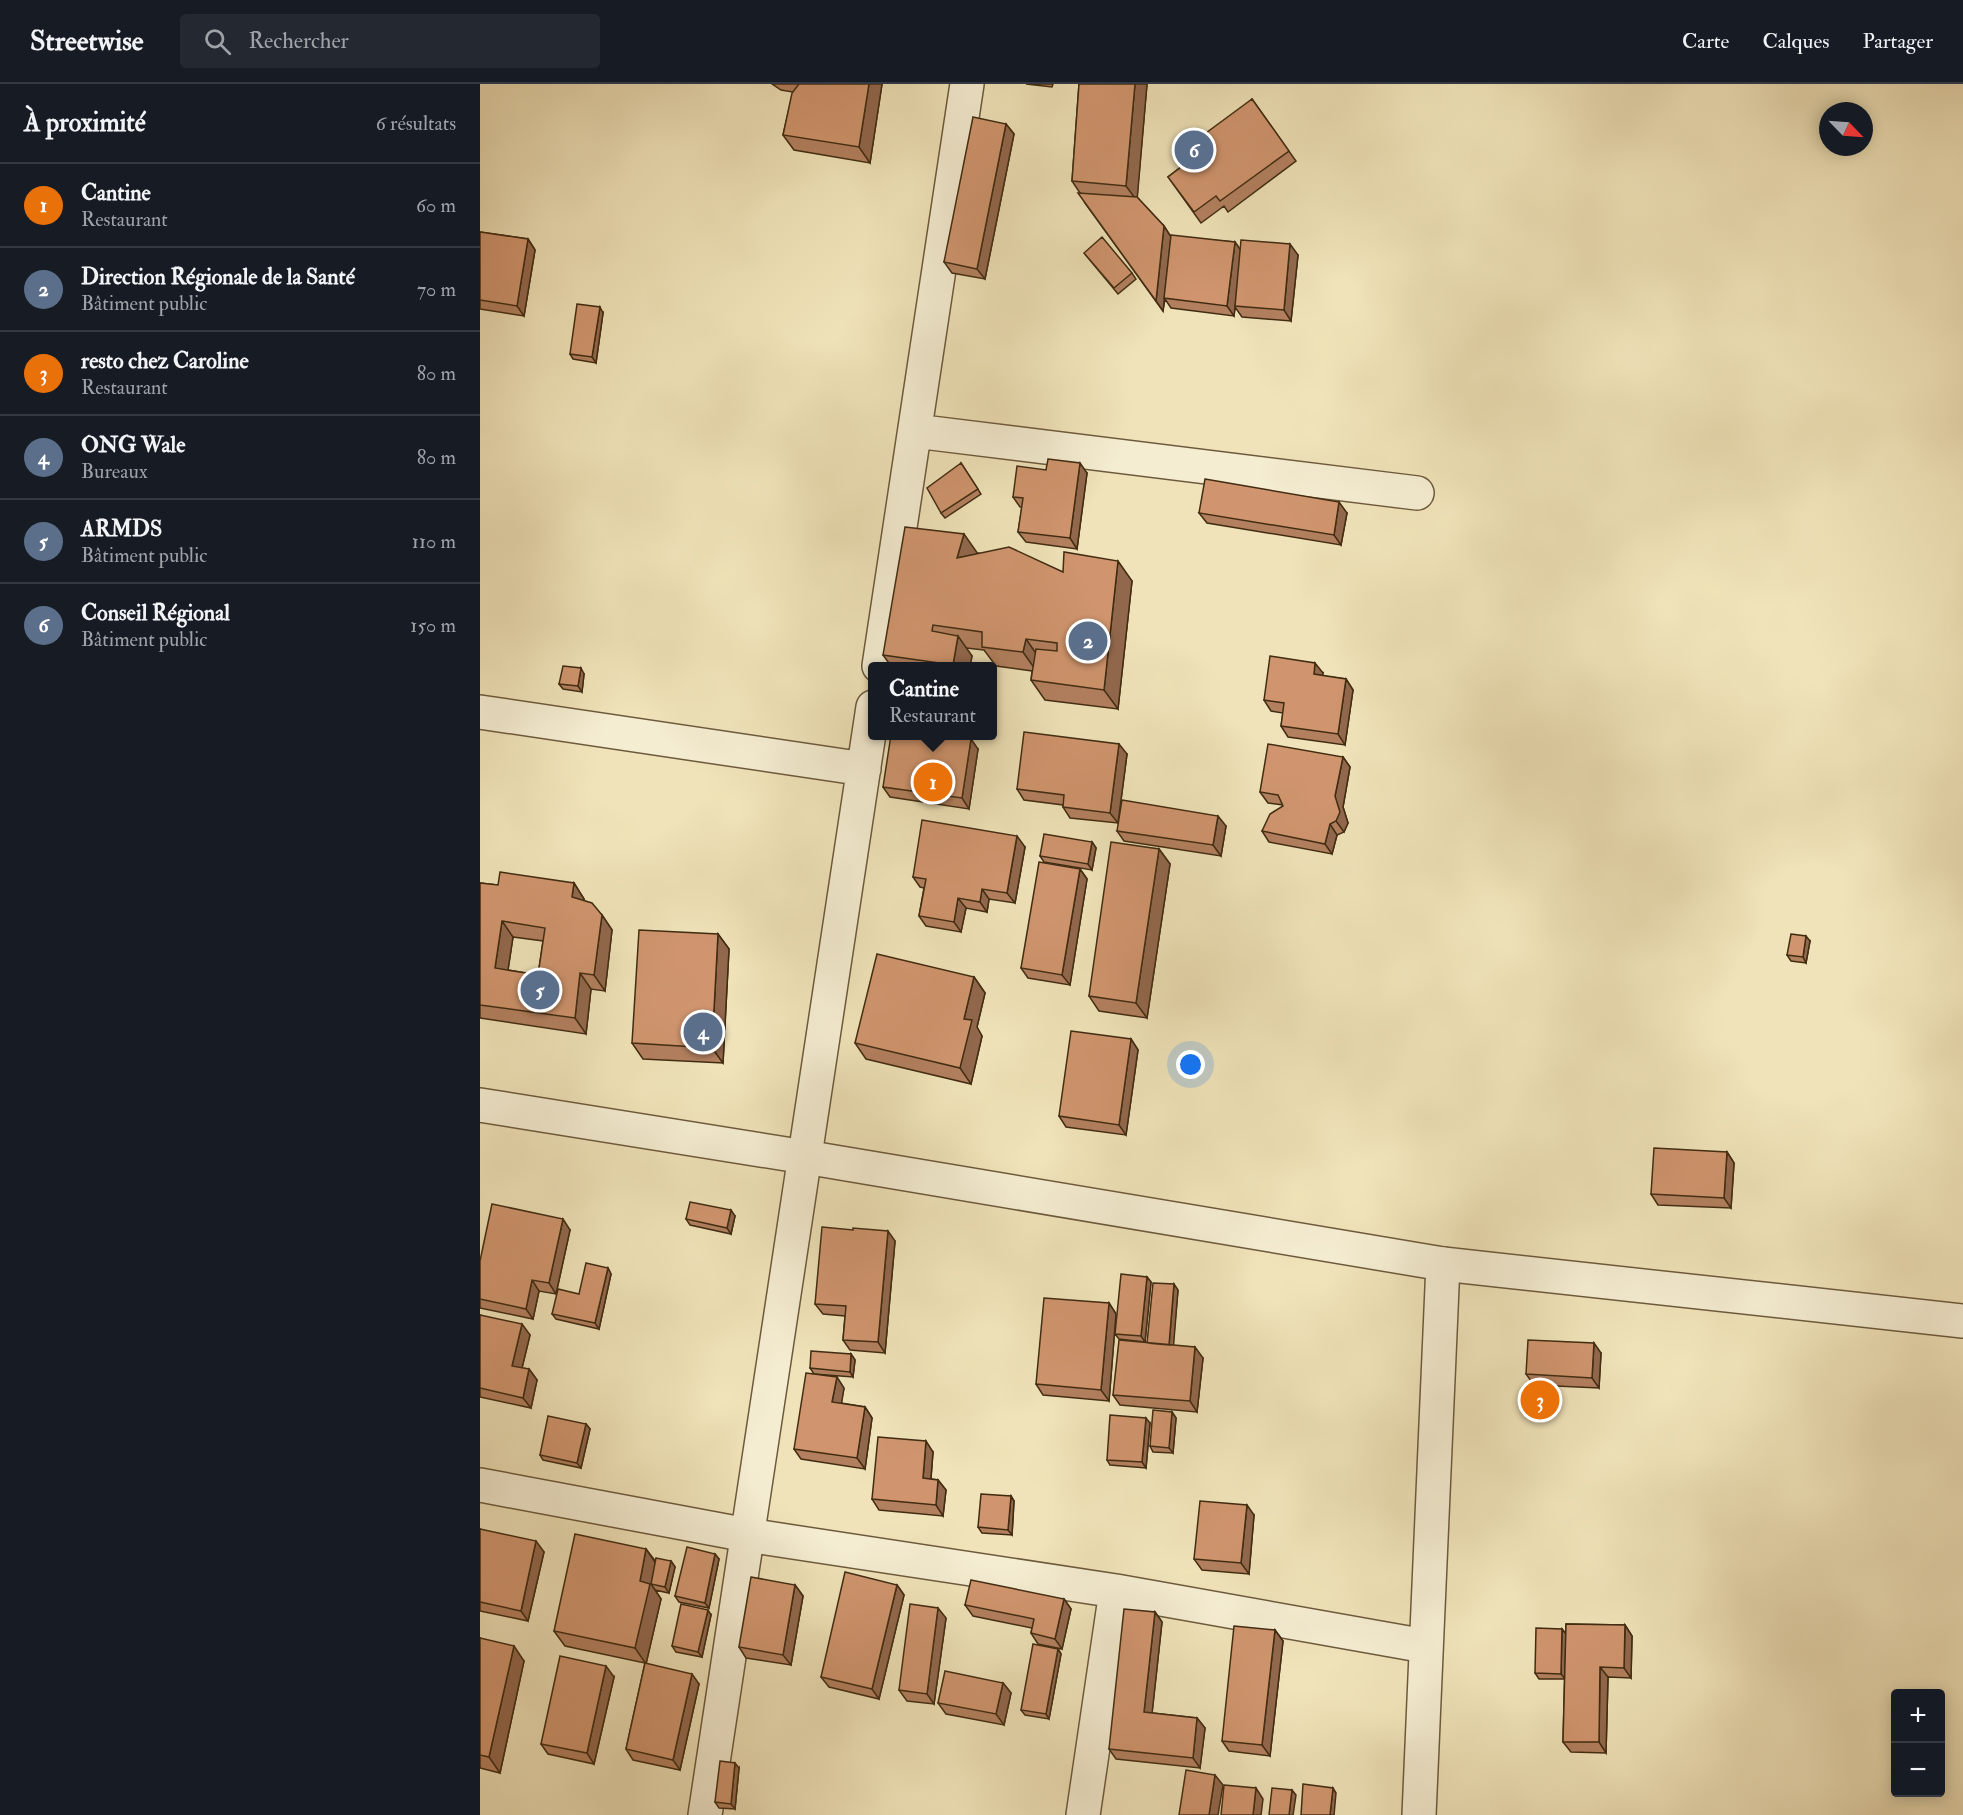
<!DOCTYPE html>
<html lang="fr">
<head>
<meta charset="utf-8">
<style>
  :root { --surface:#171b24; --page:#242831; --text:#f1f3f6; --muted:#9ea1a6; --line:#363941; --accent:#2563eb }
  body { margin:0; font-family:"IM FELL Double Pica",serif; background:var(--page); color:var(--text) }
  .controls { position:absolute; right:18px; bottom:18px; display:grid; overflow:hidden; border-radius:6px; box-shadow:0 3px 15px #0003 }
  .controls button { width:54px; height:54px; display:grid; place-items:center; padding:0; border:0; border-bottom:2px solid var(--line); background:var(--surface); color:var(--text); font:30px sans-serif }
  .compass { position:absolute; left:1339px; top:18px; width:54px; height:54px; border-radius:50%; background:var(--surface); box-shadow:0 3px 15px #0003; rotate:115deg }
  .you { position:absolute; left:711px; top:981px; width:21px; height:21px; margin:-15px; border:4px solid #fff; border-radius:50%; background:#1a73e8; box-shadow:0 0 0 9px #1a73e833 }
  .badge { display:grid; place-items:center; width:39px; height:39px; border-radius:50%; background:var(--accent); color:#fff; font-size:20px; font-weight:700 }
  .pin { position:absolute; translate:-50% -50%; border:3px solid #fff; box-shadow:0 2px 6px #0006 }
  .popup { position:absolute; left:388px; top:578px; width:129px; height:78px; box-sizing:border-box; display:grid; place-content:center; border-radius:6px; background:var(--surface); filter:drop-shadow(0 2px 4px #0005); font-size:20px; white-space:nowrap; color:var(--muted) }
  .popup b { font-size:22px; color:var(--text) }
  .popup::after { content:''; position:absolute; left:50%; top:100%; margin-left:-12px; border:12px solid transparent; border-top-color:var(--surface) }
  .list { margin:0; padding:0; list-style:none }
  h2 { display:flex; justify-content:space-between; align-items:center; height:78px; margin:0; padding:0 24px; font-size:26px }
  h2 small { font-size:20px; font-weight:400; color:var(--muted) }
  .list li { display:grid; grid-template-columns:39px 1fr auto; gap:18px; align-items:center; box-sizing:border-box; height:84px; padding:0 24px; border-top:2px solid var(--line) }
  .list b { display:block; font-size:22px; white-space:nowrap }
  .list p { margin:0; font-size:20px; white-space:nowrap; color:var(--muted) }
  .list em { font-size:20px; font-style:normal; color:var(--muted) }
  .icon { flex:none; width:33px; height:33px; fill:none; stroke:currentColor; stroke-width:2; stroke-linecap:round; stroke-linejoin:round }
  .map { position:relative; flex:none; width:1483px; height:1731px; overflow:hidden }
  header { display:flex; align-items:center; gap:36px; box-sizing:border-box; height:84px; padding:0 30px; background:var(--surface); border-bottom:2px solid var(--line) }
  header strong { font-size:28px }
  nav { display:flex; gap:33px; margin-inline-start:auto; font-size:21px }
  .search { width:420px; height:54px; background:var(--page); display:flex; align-items:center; gap:15px; box-sizing:border-box; padding:0 21px; border-radius:6px; color:var(--muted); font-size:22px }
  main { display:flex }
  aside { flex:1; background:var(--surface) }
  .map>svg:first-child { display:block }
</style>
</head>
<body>
<header>
<strong>Streetwise</strong>
<div class="search"><svg class="icon" aria-label="search" viewBox="0 0 24 24"><circle cx="10" cy="10" r="6"/><path d="M15 15l6 6"/></svg>Rechercher</div>
<nav><a>Carte</a><a>Calques</a><a>Partager</a></nav>
</header>
<main>
<aside>
<h2>À proximité<small>6 résultats</small></h2>
<ul class="list">
<li><span class="badge" style="background:#e8710a">1</span><div><b>Cantine</b><p>Restaurant</p></div><em>60 m</em></li>
<li><span class="badge" style="background:#5c6f8a">2</span><div><b>Direction Régionale de la Santé</b><p>Bâtiment public</p></div><em>70 m</em></li>
<li><span class="badge" style="background:#e8710a">3</span><div><b>resto chez Caroline</b><p>Restaurant</p></div><em>80 m</em></li>
<li><span class="badge" style="background:#5c6f8a">4</span><div><b>ONG Wale</b><p>Bureaux</p></div><em>80 m</em></li>
<li><span class="badge" style="background:#5c6f8a">5</span><div><b>ARMDS</b><p>Bâtiment public</p></div><em>110 m</em></li>
<li><span class="badge" style="background:#5c6f8a">6</span><div><b>Conseil Régional</b><p>Bâtiment public</p></div><em>150 m</em></li>
</ul>
</aside>
<div class="map">
<svg width="1483" height="1731" viewBox="0 0 1483 1731">
  <rect width="100%" height="100%" fill="#f0e3b9"/>
  <filter id="stains"><feTurbulence type="fractalNoise" baseFrequency=".00333" numOctaves="4"/><feColorMatrix values="0 0 0 0 .2 0 0 0 0 .09 0 0 0 0 .02 0 0 0 .5 -.17"/></filter>
  <radialGradient id="worn" r=".72"><stop offset=".6" stop-color="#630" stop-opacity="0"/><stop offset="1" stop-color="#630" stop-opacity=".3"/></radialGradient>
  <g fill="none" stroke-linecap="round" stroke-linejoin="round">
    <g stroke="#6d5a3c" stroke-width="36">
      <path id="minor" d="M435,347L937,409
        M399,582L487,0
        M0,628L384,685
        M0,1401L267,1451L636,1507L945,1562
        M225,1731L393,623
        M603,1731L636,1507
        M939,1731L963,1180"/>
    </g>
    <g stroke="#6d5a3c" stroke-width="36">
      <path id="tertiary" d="M0,1021L325,1073L963,1180L1483,1237"/>
    </g>
    <use href="#minor" stroke="#f5edd2" stroke-width="33"/>
    <use href="#tertiary" stroke="#f5edd2" stroke-width="33"/>
  </g>
  <path fill="#b3805f" stroke="#412c12" stroke-width="1.5" fill-rule="evenodd" d="M292,0H402L390,79L314,66L303,51L313,8L301,6Z
    M546,0H573L572,3Z
    M599,0H667L657,113L684,142L691,153L755,158L760,166L818,171L811,237L762,233L755,223L754,232L691,224L685,215L683,227L605,119L600,109L592,97Z
    M772,15L816,77L748,128L744,122L721,139L688,93L710,76Z
    M526,40L534,50L505,195L472,189L464,178Z
    M0,148L48,155L55,166L44,232L0,225Z
    M604,169L652,189L656,195L638,210Z
    M123,229L116,279L93,275L90,270Z
    M481,379L501,410L465,434L461,429Z
    M566,386L607,389L597,465L546,458L538,448L542,423H540L533,413Z
    M719,429H867L861,461L727,439Z
    M498,469L583,488L652,497L638,625L565,616L551,596L552,587L516,582L504,566L486,564L492,572L490,582H411L403,571Z
    M843,589L842,592L866,595L873,606L865,661L808,653L801,642L803,629L791,627L784,616Z
    M104,590L102,608L83,605L79,600Z
    M498,665L489,725L410,713L403,703Z
    M647,670L638,739L590,734L583,723V721L544,716L537,705Z
    M863,673L870,683L863,723L868,739L864,748L857,751L852,770L789,758L782,747L803,722V721L788,719L780,708Z
    M746,742L741,772L644,757L637,747Z
    M612,758L616,764L612,786L564,778L560,772Z
    M545,763L535,819L509,815L507,828L486,824L481,848L446,842L439,832L444,804L440,803L433,793Z
    M679,765L690,780L667,934L619,927L609,912Z
    M600,785L607,795L590,901L548,894L541,884Z
    M0,799L18,801L94,799L104,815V816L122,831L132,846L125,907L111,905L106,950L0,934ZM33,853L63,857L58,891L28,886Z
    M238,850L249,865L243,979L163,975L152,959Z
    M1330,857L1326,879L1311,877L1307,871Z
    M494,893L505,909L497,943L502,952L491,1000L386,975L375,959Z
    M651,955L658,966L646,1051L586,1043L579,1032Z
    M1247,1068L1254,1079L1251,1124L1178,1121L1171,1110Z
    M255,1132L251,1150L210,1141L206,1135Z
    M90,1146L76,1210L59,1207L53,1235L0,1224V1177Z
    M373,1146L415,1157L405,1269L370,1266L363,1256L365,1232L343,1230L335,1220Z
    M128,1184L131,1190L119,1245L76,1235L72,1230L99,1210Z
    M667,1193L671,1198L665,1258L639,1255L635,1250Z
    M698,1206L693,1261L723,1274L717,1328L640,1321L633,1311L667,1259Z
    M629,1219L636,1230L629,1317L563,1311L556,1300Z
    M0,1231L50,1251L42,1284L49,1285L57,1296L51,1324L0,1313Z
    M1121,1269L1119,1304L1054,1301L1046,1290Z
    M371,1270L375,1276L373,1293L334,1290L330,1284Z
    M364,1304L361,1319L385,1323L392,1334L385,1385L321,1375L314,1365Z
    M692,1328L696,1334L693,1369L673,1368L670,1362Z
    M670,1339L666,1384L630,1381L627,1376Z
    M106,1340L110,1345L101,1384L63,1376L60,1371Z
    M453,1368L451,1395L458,1396L466,1406L463,1432L399,1426L392,1415Z
    M531,1412L534,1417L532,1451L502,1449L498,1443Z
    M774,1431L769,1490L722,1486L714,1475Z
    M0,1445L64,1468L48,1537L0,1527Z
    M166,1465L176,1478L191,1477L195,1483L189,1509L175,1506L173,1503L181,1515L166,1580L219,1600L200,1686L153,1676L146,1665L165,1579L85,1562L74,1547Z
    M235,1470L239,1475L229,1524L199,1518L195,1512Z
    M315,1501L323,1512L311,1581L266,1574L259,1563Z
    M417,1501L424,1511L399,1615L349,1603L341,1593Z
    M584,1515L591,1525L582,1565L558,1560L551,1549L552,1544L493,1532L485,1521Z
    M675,1528L682,1538L672,1629L717,1634L725,1644L720,1684L636,1675L629,1665Z
    M231,1531L222,1573L196,1568L192,1562Z
    M466,1534L454,1620L427,1617L419,1606Z
    M1086,1540L1145,1541L1152,1552L1151,1594L1128,1593L1126,1669L1091,1668L1083,1658Z
    M1082,1545L1086,1550L1085,1595H1059L1055,1589Z
    M795,1546L803,1557L790,1672L749,1667L742,1657Z
    M0,1554L44,1577L20,1689L0,1684Z
    M578,1565L581,1570L569,1635L545,1631L541,1626Z
    M134,1593L114,1680L68,1670L61,1660Z
    M523,1599L531,1609L524,1641L466,1630L458,1619Z
    M259,1684L255,1725L239,1724L235,1718Z"/>
  <path fill="#92684d" stroke="#412c12" stroke-width="1.5" d="M389,0H402L390,79L379,63Z
    M655,0H667L657,117L646,102Z
    M526,40L534,50L505,195L497,185Z
    M684,142L691,153L683,227L676,217Z
    M48,155L55,166L44,232L37,222Z
    M755,158L762,168L754,232L747,222Z
    M810,160L818,171L811,237L804,226Z
    M120,223L123,229L116,279L112,273Z
    M600,379L607,389L597,465L590,454Z
    M859,418L867,429L861,461L854,451Z
    M484,450L498,470L477,474Z
    M638,477L652,497L638,625L624,606Z
    M478,552L492,572L490,582H474L473,581Z
    M546,555L560,575L557,588L543,568Z
    M835,579L843,589L841,601L834,590Z
    M101,584L104,590L102,608L98,602Z
    M866,595L873,606L865,661L858,650Z
    M491,655L498,665L489,725L482,714Z
    M639,660L647,670L638,739L630,729Z
    M863,673L870,683L863,723L868,739L864,748L856,737L855,712Z
    M738,732L746,742L741,772L733,761Z
    M850,740L857,751L852,770L845,760Z
    M537,752L545,763L535,819L527,809Z
    M612,758L616,764L612,786L608,780Z
    M679,765L690,780L667,934L656,919Z
    M600,785L607,795L590,901L582,891Z
    M94,799L104,815L102,828L92,813Z
    M502,805L509,815L507,828L500,818Z
    M478,814L486,824L481,848L474,838Z
    M122,831L132,846L125,907L114,891Z
    M22,837L33,853L26,899L15,884Z
    M238,850L249,865L243,979L232,964Z
    M1326,852L1330,857L1326,879L1323,873Z
    M100,889L111,905L106,950L95,934Z
    M494,893L505,909L497,943L502,952L491,1000L480,984L484,935Z
    M651,955L658,966L646,1051L639,1041Z
    M1247,1068L1254,1079L1251,1124L1244,1114Z
    M251,1126L255,1132L251,1150L247,1144Z
    M83,1135L90,1146L76,1210L69,1199Z
    M408,1147L415,1157L405,1269L398,1258Z
    M128,1184L131,1190L119,1245L115,1239Z
    M667,1193L671,1198L665,1258L661,1252Z
    M52,1196L59,1207L53,1235L46,1225Z
    M694,1200L698,1206L693,1268L689,1262Z
    M629,1219L636,1230L629,1317L621,1306Z
    M42,1240L50,1251L40,1292L32,1282Z
    M1114,1259L1121,1269L1119,1304L1112,1294Z
    M715,1263L723,1274L717,1328L710,1317Z
    M371,1270L375,1276L373,1293L370,1288Z
    M49,1285L57,1296L51,1324L43,1314Z
    M357,1293L364,1304L360,1329L352,1318Z
    M385,1323L392,1334L385,1385L377,1374Z
    M692,1328L696,1334L693,1369L689,1364Z
    M666,1334L670,1339L666,1384L662,1378Z
    M106,1340L110,1345L101,1384L97,1379Z
    M446,1357L453,1368L450,1405L443,1394Z
    M458,1396L466,1406L463,1432L456,1421Z
    M531,1412L534,1417L532,1451L528,1446Z
    M767,1421L774,1431L769,1490L761,1479Z
    M56,1457L64,1468L48,1537L41,1527Z
    M166,1465L177,1481L171,1500L181,1515L166,1580L155,1564L160,1497Z
    M235,1470L239,1475L229,1524L225,1519Z
    M191,1477L195,1483L189,1509L185,1503Z
    M315,1501L323,1512L311,1581L303,1571Z
    M417,1501L424,1511L399,1615L392,1605Z
    M584,1515L591,1525L582,1565L575,1555Z
    M458,1524L466,1534L454,1620L447,1610Z
    M228,1526L231,1531L222,1573L218,1568Z
    M675,1528L682,1538L671,1639L664,1628Z
    M1145,1541L1152,1552L1151,1594L1144,1584Z
    M1082,1545L1086,1550L1085,1595L1081,1590Z
    M795,1546L803,1557L790,1672L782,1661Z
    M34,1562L44,1577L20,1689L9,1673Z
    M578,1565L581,1570L569,1635L566,1630Z
    M126,1582L134,1593L114,1680L107,1669Z
    M1120,1583L1128,1593L1126,1669L1119,1658Z
    M212,1590L219,1600L200,1686L193,1676Z
    M523,1599L531,1609L524,1641L516,1630Z
    M717,1634L725,1644L720,1684L713,1674Z
    M255,1679L259,1684L255,1725L251,1720Z
    M735,1691L743,1701L738,1731H729Z
    M776,1704L783,1715L781,1731H773Z
    M853,1704L856,1709L854,1731H850Z
    M812,1706L816,1711L813,1731H809Z"/>
  <path fill="#d0956e" stroke="#412c12" stroke-width="1.5" fill-rule="evenodd" d="M319,0H389L379,63L303,51L312,9Z
    M599,0H655L646,102L592,97Z
    M772,15L809,67L740,117L736,112L714,128L688,93L710,76L703,66Z
    M493,33L526,40L497,185L464,178Z
    M598,109L657,113L684,142L676,217Z
    M0,148L48,155L37,222L0,216Z
    M691,151L755,158L747,222L684,214Z
    M622,153L652,189L634,204L604,169Z
    M761,156L810,160L804,226L755,222Z
    M97,220L120,223L112,273L90,270Z
    M568,375L600,379L590,454L538,448L543,414L533,413L537,382L566,386Z
    M481,379L498,405L461,429L447,404Z
    M725,395L859,418L854,451L719,429Z
    M425,443L484,450L477,474L529,463L583,488L584,468L638,477L624,606L551,596L556,565L577,567V559L546,555L543,568L502,563V548L453,541L452,547L478,552L473,581L403,571Z
    M790,572L835,579L834,590L866,595L858,650L801,642L804,619L784,616Z
    M83,582L101,584L98,602L79,600Z
    M544,648L639,660L630,729L583,723L584,711L537,705Z
    M411,651H467L491,655L482,714L403,703Z
    M788,660L863,673L855,712L860,728L856,737L850,740L845,760L782,747L790,730L803,722L798,711L780,708Z
    M642,716L738,732L733,761L637,747Z
    M442,736L537,752L527,809L502,805L500,818L478,814L474,838L439,832L446,795L433,793Z
    M564,750L612,758L608,780L560,772Z
    M631,758L679,765L656,919L609,912Z
    M559,778L600,785L582,891L541,884Z
    M20,788L94,799L92,813L112,819L122,831L114,891L100,889L95,934L0,921V799L18,801ZM22,837L65,844L58,891L15,884Z
    M159,846L238,850L232,964L152,959Z
    M1311,850L1326,852L1323,873L1307,871Z
    M397,870L494,893L484,935L492,936L480,984L375,959Z
    M591,947L651,955L639,1041L579,1032Z
    M1174,1064L1247,1068L1244,1114L1171,1110Z
    M210,1118L251,1126L247,1144L206,1135Z
    M12,1120L83,1135L69,1199L52,1196L46,1225L0,1215V1177Z
    M342,1143L373,1146V1144L408,1147L398,1258L363,1256L366,1222L335,1220Z
    M106,1179L128,1184L115,1239L72,1230L78,1205L99,1210Z
    M641,1190L667,1193L661,1252L635,1250Z
    M673,1199L694,1200L689,1261L667,1259Z
    M564,1214L629,1219L621,1306L556,1300Z
    M0,1231L42,1240L32,1282L49,1285L43,1314L0,1304Z
    M639,1256L715,1263L710,1317L633,1311Z
    M1048,1256L1114,1259L1112,1294L1046,1290Z
    M331,1267L371,1270L370,1288L330,1284Z
    M326,1289L357,1293L352,1318L385,1323L377,1374L314,1365Z
    M673,1326L692,1328L689,1364L670,1362Z
    M630,1331L666,1334L662,1378L627,1376Z
    M68,1332L106,1340L97,1379L60,1371Z
    M398,1353L446,1357L443,1394L458,1396L456,1421L392,1415Z
    M501,1410L531,1412L528,1446L498,1443Z
    M720,1417L767,1421L761,1479L714,1475Z
    M0,1445L56,1457L41,1527L0,1518Z
    M95,1450L166,1465L160,1497L170,1500L155,1564L74,1547Z
    M207,1463L235,1470L225,1519L195,1512Z
    M176,1474L191,1477L185,1503L171,1500Z
    M365,1488L417,1501L392,1605L341,1593Z
    M271,1493L315,1501L303,1571L259,1563Z
    M491,1496L584,1515L575,1555L551,1549L554,1535L485,1521Z
    M201,1520L228,1526L218,1568L192,1562Z
    M430,1520L458,1524L447,1610L419,1606Z
    M644,1525L675,1528L664,1628L717,1634L713,1674L629,1665Z
    M1086,1540L1145,1541L1144,1584L1120,1583L1119,1658H1083Z
    M754,1542L795,1546L782,1661L742,1657Z
    M1056,1544L1082,1545L1081,1590L1055,1589Z
    M0,1554L34,1562L9,1673L0,1671Z
    M553,1560L578,1565L566,1630L541,1626Z
    M80,1572L126,1582L107,1669L61,1660Z
    M165,1579L212,1590L193,1676L146,1665Z
    M465,1587L523,1599L516,1630L458,1619Z
    M240,1677L255,1679L251,1720L235,1718Z
    M706,1686L735,1691L729,1731H699Z
    M823,1700L853,1704L850,1731H821Z
    M744,1701L776,1704L773,1731H741Z
    M792,1704L812,1706L809,1731H789Z"/>
  <rect width="100%" height="100%" filter="url(#stains)"/>
  <rect width="100%" height="100%" fill="url(#worn)"/>
</svg>
<div class="controls">
<button>+</button>
<button>−</button>
</div>
<svg class="compass" viewBox="-18 -18 36 36"><path d="M0-13l5 13h-10z" fill="#e53935"/><path d="M0 13l5-13h-10z" fill="#9ea1a6"/></svg>
<div class="you"></div>
<div class="pin badge" style="left:453px;top:698px;background:#e8710a">1</div>
<div class="popup"><b>Cantine</b>Restaurant</div>
<div class="pin badge" style="left:608px;top:557px;background:#5c6f8a">2</div>
<div class="pin badge" style="left:1060px;top:1316px;background:#e8710a">3</div>
<div class="pin badge" style="left:223px;top:948px;background:#5c6f8a">4</div>
<div class="pin badge" style="left:60px;top:906px;background:#5c6f8a">5</div>
<div class="pin badge" style="left:714px;top:66px;background:#5c6f8a">6</div>
</div>
</main>
</body>
</html>
